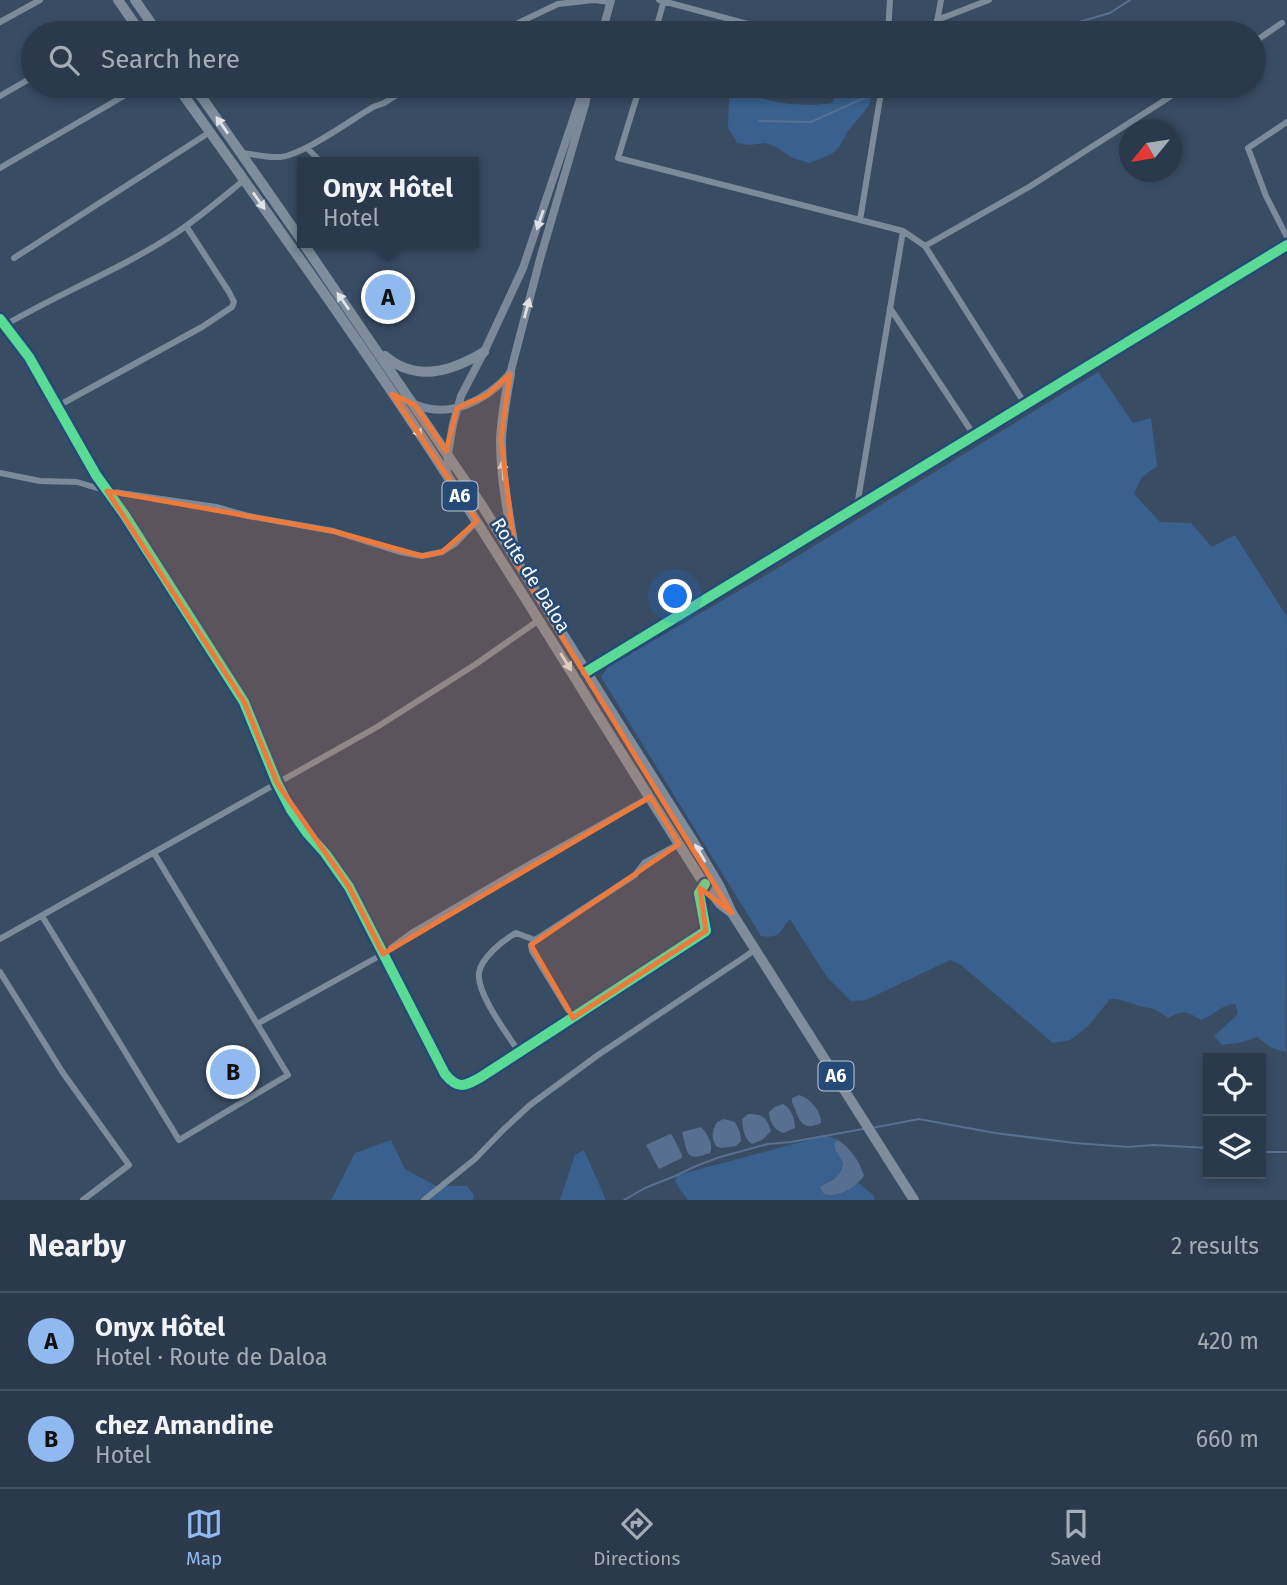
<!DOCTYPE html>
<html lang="en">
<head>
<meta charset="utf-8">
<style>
  :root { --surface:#2a394b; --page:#364455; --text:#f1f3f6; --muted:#a5acb5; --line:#465363; --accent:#90b9f0 }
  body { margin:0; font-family:"Fira Sans",sans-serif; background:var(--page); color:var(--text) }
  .controls { position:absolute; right:21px; bottom:21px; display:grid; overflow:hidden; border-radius:0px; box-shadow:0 4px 10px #0003 }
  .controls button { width:63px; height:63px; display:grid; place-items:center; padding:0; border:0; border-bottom:2px solid var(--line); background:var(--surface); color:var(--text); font:35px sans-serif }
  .compass { position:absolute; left:1119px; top:119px; width:63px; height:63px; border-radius:50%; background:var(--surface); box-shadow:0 4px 10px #0003; rotate:240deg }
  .you { position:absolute; left:676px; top:597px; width:24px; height:24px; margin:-18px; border:5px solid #fff; border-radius:50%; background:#1a73e8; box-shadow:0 0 0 10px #1a73e833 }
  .badge { display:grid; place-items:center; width:46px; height:46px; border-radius:50%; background:var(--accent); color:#111; font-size:23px; font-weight:700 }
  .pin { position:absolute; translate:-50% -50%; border:4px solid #fff; box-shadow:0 2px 7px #0006 }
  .popup { position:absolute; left:297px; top:157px; width:182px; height:91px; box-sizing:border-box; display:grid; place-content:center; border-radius:0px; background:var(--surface); filter:drop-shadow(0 2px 5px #0005); font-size:23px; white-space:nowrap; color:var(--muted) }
  .popup b { font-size:26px; color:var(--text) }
  .popup::after { content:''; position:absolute; left:50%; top:100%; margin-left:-14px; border:14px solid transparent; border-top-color:var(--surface) }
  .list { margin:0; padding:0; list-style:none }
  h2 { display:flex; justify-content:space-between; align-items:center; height:91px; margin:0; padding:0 28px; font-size:30px }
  h2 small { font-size:23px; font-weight:400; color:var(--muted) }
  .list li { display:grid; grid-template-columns:46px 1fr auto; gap:21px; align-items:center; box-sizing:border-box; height:98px; padding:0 28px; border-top:2px solid var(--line) }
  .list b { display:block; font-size:26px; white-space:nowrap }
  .list p { margin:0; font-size:23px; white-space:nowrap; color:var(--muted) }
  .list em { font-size:23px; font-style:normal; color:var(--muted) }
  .icon { flex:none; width:38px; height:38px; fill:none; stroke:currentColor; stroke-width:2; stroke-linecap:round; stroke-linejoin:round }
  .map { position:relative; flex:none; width:1287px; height:1200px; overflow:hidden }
  .search { position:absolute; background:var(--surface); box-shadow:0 4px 10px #0003; left:21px; right:21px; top:21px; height:77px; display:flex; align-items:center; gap:18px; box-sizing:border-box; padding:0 24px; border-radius:38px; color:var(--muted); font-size:26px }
  .sheet { height:287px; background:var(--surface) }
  nav { display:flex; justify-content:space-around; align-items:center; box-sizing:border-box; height:98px; border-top:2px solid var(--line); background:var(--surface); font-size:19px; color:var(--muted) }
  nav a { display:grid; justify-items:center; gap:4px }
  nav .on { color:var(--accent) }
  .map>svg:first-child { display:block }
</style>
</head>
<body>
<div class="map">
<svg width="1287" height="1200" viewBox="0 0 1287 1200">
  <rect width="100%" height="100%" fill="#384c64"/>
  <path fill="#3a618d" d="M839,86H867L871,98L869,106L848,131L840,146L833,153L827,156L810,163L792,158L777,147L765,143L749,145L737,143L728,127L729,96C745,90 761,99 777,102C795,105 815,106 832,103Z
    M1098,372L1133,423L1151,418L1157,466L1142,477L1134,494L1160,522L1191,523L1212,547L1235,535L1287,617L1286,1052L1272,1048L1257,1037L1243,1042L1222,1045L1214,1036L1238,1014L1235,1004C1221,1005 1215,1014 1201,1020C1186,1011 1184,1010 1168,1018C1152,1005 1150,1010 1134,1004C1123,1001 1122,999 1110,999L1089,1025L1070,1040L1053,1043L961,965L950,960L866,1000L851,1001L827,977L790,919C779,931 781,939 761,936L601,677L608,667L778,568Z
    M827,1135L838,1140L834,1143L843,1162L839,1175L820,1187L845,1191L859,1183L874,1196V1200H688L681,1191L675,1181L678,1175Z
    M391,1140L405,1169L436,1186H467L474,1195L473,1200H331L355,1153Z
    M584,1150L606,1200H560L575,1155Z"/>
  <path fill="#577091" d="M799,1095C810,1098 822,1112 821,1123C800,1133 799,1117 792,1102V1098Z
    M783,1104C791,1108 795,1119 795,1128L783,1133C774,1130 769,1121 769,1112L775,1107Z
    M748,1114C762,1114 767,1117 771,1131L762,1140L752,1144C743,1138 743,1128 742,1119Z
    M724,1119L735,1122L740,1132L741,1141L736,1146L721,1148L716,1146C711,1138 712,1131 717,1122Z
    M701,1127C707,1133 714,1144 710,1153C685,1162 688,1154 682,1132Z
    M670,1134L672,1135L682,1155V1158L659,1169L646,1145Z
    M838,1140C851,1149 859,1160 864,1176C855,1188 839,1198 824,1194L820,1187C833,1179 841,1178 843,1162L836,1151L834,1143Z"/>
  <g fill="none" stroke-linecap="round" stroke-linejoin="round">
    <path stroke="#577091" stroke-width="2" d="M1040,33L1110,13L1130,0
      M882,89L891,86
      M759,121L811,122L877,92
      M872,1128L919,1119L995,1133L1075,1143L1128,1147L1153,1145L1208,1148
      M1261,1152H1287
      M624,1200L645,1188L675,1176L696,1166L720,1157L768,1144L791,1142L863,1129"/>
    <path stroke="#7c8b9b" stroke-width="6" d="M659,0L781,33
      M937,20L989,0
      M0,22L40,0
      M112,33L133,21
      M497,33L558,4L594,0L610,2
      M655,33L664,0
      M888,33L890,0
      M935,33L941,0
      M1254,42L1282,23
      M640,86L618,158L903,231L925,246L1025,404
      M0,96L33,77
      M1287,122L1248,148L1266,196L1287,237
      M307,148L321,162
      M241,153C254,154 268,158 280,157C303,155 351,120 373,107L384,103L412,86
      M0,168L141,86
      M860,220L882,86
      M925,246L1029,187L1187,86
      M14,258L210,132
      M890,308L974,435
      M0,319L29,357L96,475L124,514L244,702L277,783L291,810L307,833L325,853L349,887L445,1074C458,1090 465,1086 481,1077L706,931L699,893L705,884
      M0,328C57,294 120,270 176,233C200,217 222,198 244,180
      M56,407L202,327L232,307L234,302L229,292L186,226
      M0,473L40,481L77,482L107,491L216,507L248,516L333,531L400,552L422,556L442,552L455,544L477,521
      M857,506L903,231
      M586,672L1287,245
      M42,916L179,1140L288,1075L154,853
      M0,939L377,727L476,664L539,620
      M0,972L63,1073L129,1165L83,1200
      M573,1018L532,951L531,945L535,940L635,875L644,863L679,844
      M257,1024L383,954L413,932L526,866L650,797
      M519,1052C508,1035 476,993 479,973C481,958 503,940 516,933L535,940
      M424,1200L475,1159L503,1130L530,1105L598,1055L755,950"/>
    <path stroke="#7b889a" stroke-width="8" d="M602,33L611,0
      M414,404C450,420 486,400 510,374L540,259L585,105L589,86
      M447,475L448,454L453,424L461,396L484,352L523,268L579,102L586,86"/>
    <path stroke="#7e8c9b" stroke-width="10" d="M118,0L141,33
      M135,0L158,33
      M177,86C269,215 362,344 448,477C534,610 616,746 701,879L720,904L732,913
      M194,86L302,241
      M303,243L481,504L694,843L720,887L732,913L914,1200
      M385,356C417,383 452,371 484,352
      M510,374C506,396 502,417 501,440C501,479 509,516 515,555"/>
    <g stroke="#264a76" stroke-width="15">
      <path id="cycleway" d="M0,319L29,357L96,475L124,514L244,702L277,783L291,810L307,833L325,853L349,887L445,1074C458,1090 465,1086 481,1077L706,931L699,893L705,884
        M586,672L1287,245"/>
    </g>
    <use href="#cycleway" stroke="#5adb95" stroke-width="10"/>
  </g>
  <defs><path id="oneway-solid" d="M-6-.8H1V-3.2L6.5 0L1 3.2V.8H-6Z" transform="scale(1.75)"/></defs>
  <g fill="#dfe2e6">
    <use href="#oneway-solid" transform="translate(222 125) rotate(-125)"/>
    <use href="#oneway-solid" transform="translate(259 201) rotate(55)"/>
    <use href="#oneway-solid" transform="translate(343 301) rotate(-125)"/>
    <use href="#oneway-solid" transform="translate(416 429) rotate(56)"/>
    <use href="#oneway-solid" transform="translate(503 470) rotate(-94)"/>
    <use href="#oneway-solid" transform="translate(566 662) rotate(58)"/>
    <use href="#oneway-solid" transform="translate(700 853) rotate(-121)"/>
  </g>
  <g fill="#dee1e6">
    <use href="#oneway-solid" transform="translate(540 220) rotate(109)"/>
    <use href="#oneway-solid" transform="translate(527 308) rotate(-75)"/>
  </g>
  <path fill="#ed7a3d" fill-opacity="0.2" stroke="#ed7a3d" stroke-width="5" stroke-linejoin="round" d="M510,374L501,439L516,562L732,913L700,888L706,931L573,1018L531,945L679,844L650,797L383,954L349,887L277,783L244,702L107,491L333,531L422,556L442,552L477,521L392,394L415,405L446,451L457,408L487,395Z"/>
  <g text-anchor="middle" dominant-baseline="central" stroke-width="5" stroke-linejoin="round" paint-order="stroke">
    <g fill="#264a76" stroke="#bec9d6" stroke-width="2">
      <rect x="442.5" y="481.5" width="35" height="29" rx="5"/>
      <rect x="818.5" y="1061.5" width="35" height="29" rx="5"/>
    </g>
    <g font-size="18" font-weight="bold" fill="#fff">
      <text x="460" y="496">A6</text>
      <text x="836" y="1076">A6</text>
    </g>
    <g font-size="19" fill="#fff" stroke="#264a76">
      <text transform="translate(531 575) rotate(58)">Route de Daloa</text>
    </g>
  </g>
</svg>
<div class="controls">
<button><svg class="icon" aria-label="locate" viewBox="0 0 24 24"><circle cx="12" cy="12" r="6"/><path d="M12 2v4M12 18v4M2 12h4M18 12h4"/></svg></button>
<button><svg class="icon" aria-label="layers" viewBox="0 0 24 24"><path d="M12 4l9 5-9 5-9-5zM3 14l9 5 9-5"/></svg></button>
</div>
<svg class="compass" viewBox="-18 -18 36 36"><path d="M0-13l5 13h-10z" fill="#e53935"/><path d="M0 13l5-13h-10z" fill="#a5acb5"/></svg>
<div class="you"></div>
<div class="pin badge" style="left:388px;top:297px">A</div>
<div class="popup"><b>Onyx Hôtel</b>Hotel</div>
<div class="pin badge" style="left:233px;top:1072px">B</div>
<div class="search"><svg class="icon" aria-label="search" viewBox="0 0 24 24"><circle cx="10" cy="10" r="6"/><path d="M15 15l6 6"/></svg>Search here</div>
</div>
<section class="sheet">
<h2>Nearby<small>2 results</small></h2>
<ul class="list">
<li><span class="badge">A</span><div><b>Onyx Hôtel</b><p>Hotel · Route de Daloa</p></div><em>420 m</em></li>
<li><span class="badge">B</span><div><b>chez Amandine</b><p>Hotel</p></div><em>660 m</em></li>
</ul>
</section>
<nav>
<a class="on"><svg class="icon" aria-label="map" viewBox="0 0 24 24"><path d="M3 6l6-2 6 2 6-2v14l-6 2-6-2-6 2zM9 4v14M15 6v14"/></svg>Map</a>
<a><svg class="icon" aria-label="directions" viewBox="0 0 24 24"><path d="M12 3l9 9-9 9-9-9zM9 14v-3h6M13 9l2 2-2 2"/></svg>Directions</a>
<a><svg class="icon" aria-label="saved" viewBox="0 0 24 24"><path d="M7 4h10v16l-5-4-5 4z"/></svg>Saved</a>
</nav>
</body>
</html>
